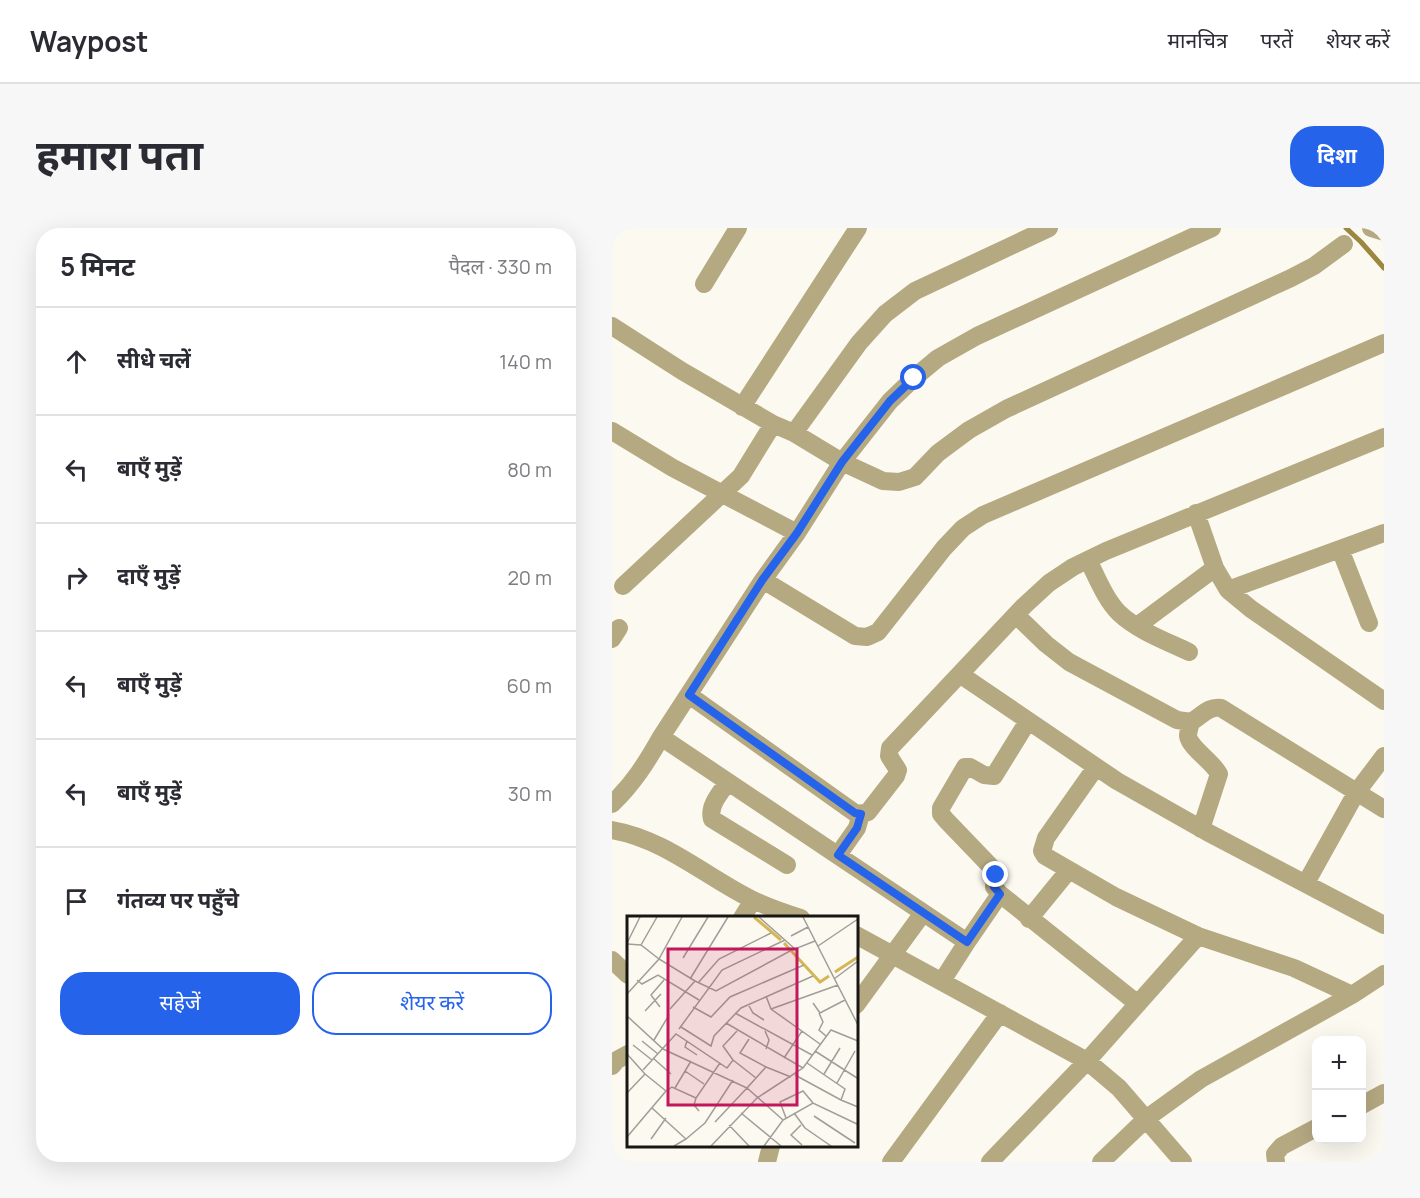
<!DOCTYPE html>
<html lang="hi">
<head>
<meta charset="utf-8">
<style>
  :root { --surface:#fff; --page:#f7f7f7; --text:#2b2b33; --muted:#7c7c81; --line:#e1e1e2; --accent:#2563eb }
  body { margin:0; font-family:Manrope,"Noto Sans Devanagari",sans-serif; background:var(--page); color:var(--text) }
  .controls { position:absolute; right:18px; bottom:18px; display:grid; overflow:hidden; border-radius:12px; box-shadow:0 6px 24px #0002 }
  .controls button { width:54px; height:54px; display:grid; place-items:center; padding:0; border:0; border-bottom:2px solid var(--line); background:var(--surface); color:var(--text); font:30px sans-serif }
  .stop { position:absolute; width:18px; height:18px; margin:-14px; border:4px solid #2563eb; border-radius:50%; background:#fff }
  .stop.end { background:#2563eb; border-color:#fff; box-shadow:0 2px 6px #0008 }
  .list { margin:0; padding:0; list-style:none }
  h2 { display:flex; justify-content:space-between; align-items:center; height:78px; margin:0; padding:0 24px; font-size:26px }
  h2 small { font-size:20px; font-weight:400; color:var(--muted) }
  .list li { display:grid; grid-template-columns:39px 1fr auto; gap:18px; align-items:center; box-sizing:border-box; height:108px; padding:0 24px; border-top:2px solid var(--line) }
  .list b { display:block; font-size:22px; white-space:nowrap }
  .list em { font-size:20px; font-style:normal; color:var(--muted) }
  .actions { display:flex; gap:12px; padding:18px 24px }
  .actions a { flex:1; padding:14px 0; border:2px solid var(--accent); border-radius:24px; text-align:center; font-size:21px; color:var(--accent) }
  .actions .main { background:var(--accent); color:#fff }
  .icon { flex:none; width:33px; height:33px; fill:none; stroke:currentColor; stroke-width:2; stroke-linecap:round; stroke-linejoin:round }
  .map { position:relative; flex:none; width:772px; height:934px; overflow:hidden; border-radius:24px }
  header { display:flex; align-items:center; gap:36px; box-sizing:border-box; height:84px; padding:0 30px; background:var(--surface); border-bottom:2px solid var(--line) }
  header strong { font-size:28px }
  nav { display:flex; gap:33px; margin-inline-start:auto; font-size:21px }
  .intro { display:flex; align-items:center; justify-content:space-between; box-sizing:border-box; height:144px; padding:0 36px }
  h1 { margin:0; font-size:42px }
  .button { padding:15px 27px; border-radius:24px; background:var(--accent); color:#fff; font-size:21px; font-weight:700 }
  main { display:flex; gap:36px; padding:0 36px }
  aside { flex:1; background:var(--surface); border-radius:24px; box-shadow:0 6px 24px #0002 }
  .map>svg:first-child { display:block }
</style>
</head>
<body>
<header>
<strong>Waypost</strong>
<nav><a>मानचित्र</a><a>परतें</a><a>शेयर करें</a></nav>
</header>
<div class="intro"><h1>हमारा पता</h1><a class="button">दिशा</a></div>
<main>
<aside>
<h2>5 मिनट<small>पैदल · 330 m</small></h2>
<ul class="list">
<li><svg class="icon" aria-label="ahead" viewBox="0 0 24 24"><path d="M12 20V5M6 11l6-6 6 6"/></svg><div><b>सीधे चलें</b></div><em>140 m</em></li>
<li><svg class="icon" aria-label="left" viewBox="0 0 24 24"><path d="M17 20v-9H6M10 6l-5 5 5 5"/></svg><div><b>बाएँ मुड़ें</b></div><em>80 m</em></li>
<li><svg class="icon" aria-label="right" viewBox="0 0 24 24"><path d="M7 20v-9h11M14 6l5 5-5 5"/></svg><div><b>दाएँ मुड़ें</b></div><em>20 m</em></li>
<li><svg class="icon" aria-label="left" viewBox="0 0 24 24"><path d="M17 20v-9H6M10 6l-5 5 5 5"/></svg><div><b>बाएँ मुड़ें</b></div><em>60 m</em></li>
<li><svg class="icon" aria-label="left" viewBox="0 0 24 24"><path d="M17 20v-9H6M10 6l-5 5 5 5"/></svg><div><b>बाएँ मुड़ें</b></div><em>30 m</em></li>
<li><svg class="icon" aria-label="arrive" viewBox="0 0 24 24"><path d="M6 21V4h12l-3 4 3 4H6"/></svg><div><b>गंतव्य पर पहुँचे</b></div></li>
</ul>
<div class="actions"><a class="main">सहेजें</a><a>शेयर करें</a></div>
</aside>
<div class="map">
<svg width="772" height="934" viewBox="0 0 772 934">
  <rect width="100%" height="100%" fill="#fcf9f0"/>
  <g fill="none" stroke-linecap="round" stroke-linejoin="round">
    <path stroke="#9b8740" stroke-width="5" d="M734,0L749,14L772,40"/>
    <path stroke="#b5a982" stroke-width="18" d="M759,0L772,4
      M92,56L126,0
      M0,98L70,143L161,196
      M130,179L246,0
      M0,203L61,240L185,305
      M182,205L247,115L273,86L303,63L437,0
      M584,285L603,340L616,362L639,381L772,473
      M728,321L757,395
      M476,332C485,349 493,371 507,385C526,403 554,413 577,424
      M151,352L243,408L255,409L266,404L332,320L351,300L371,287L772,115
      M11,358L129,248L161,196L182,205L230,234L271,253L287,254L303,249L326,225L357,202L394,181L679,50L702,38L732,16
      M616,362L772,305
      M404,387L434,416L457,434L565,492L579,494C590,488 596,478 609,480L772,581
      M525,398L603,340
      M0,411L7,400
      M349,447L505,553L595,604L772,697
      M77,467L243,585L249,586L256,584L284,548L286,542L277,528L278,520L412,378L437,355L461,339L494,323L772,209
      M579,494C578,498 576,504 576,508C578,520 601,534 607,546L589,601
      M49,509L151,352L185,305L230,234L278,173L302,150L326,130L365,108L600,0
      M484,539L434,610L430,623L433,628L504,669L586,708L475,833L507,860L571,934
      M116,554C109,564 96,578 100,591L175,637
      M0,576C21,556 35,534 49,509L355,714L388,666L526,776
      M0,602C53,611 94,649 141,672C156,679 173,685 189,690
      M226,627L245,600L249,586
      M694,655L744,565L772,528
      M388,666L382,659L384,644L334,592L329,586V580L353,539H358L372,547L382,548L416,493
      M130,690L141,672
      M417,691L457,642
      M244,707L475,833L378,934
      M586,708L682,740L740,767
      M0,732L16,747
      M330,753L355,714
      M244,777L311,685
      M0,838L5,832L16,826
      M750,877L772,865
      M155,934L159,918
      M279,934L388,785
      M489,934L535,890L589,851L740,767L772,746
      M664,934L663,926L670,918L704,900"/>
  </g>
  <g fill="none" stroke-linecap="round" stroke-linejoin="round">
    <path stroke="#2563eb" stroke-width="8" d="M302,150L278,173L230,234L185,305L151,351L77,467L243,585L249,586L245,600L226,627L355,714L388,666L382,659L384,647"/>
  </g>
  <g transform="translate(15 688)">
    <rect width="231" height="231" fill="#fcf9f0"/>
    <path fill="none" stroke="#d4b754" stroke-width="3" d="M127,1L154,24M157,27L193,66L202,60M208,56L231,41"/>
    <path fill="none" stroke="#a09e98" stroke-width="1.5" d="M55,1L32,43L68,65M132,1L168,33L188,25M176,1L231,109M164,20L181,11M0,27L13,1M0,28L14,29L32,43L0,78M14,29L30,1M191,30L231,3M56,42L81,1M63,63L101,1M207,63L231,45M10,64L15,68L31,59L72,84M71,67L92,43L144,17M139,80L144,93L193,128M186,87L193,97L218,84M121,88L126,97L137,104M33,91L24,79L37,64M66,91L84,101L103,81L177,49M43,93L68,65L89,75L163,35M144,93L211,69M18,95L34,78M108,97L185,139M192,97L196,106L192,114L199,120M0,100L36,133L120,172L88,206M99,107L176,152M54,111L84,130L87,120L114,92L186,60M52,113L95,54L158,24M138,115L142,124L139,133M122,123L113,137L139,151L120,172L156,204M27,124L42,99M15,125L31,138M60,125L58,131L70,139M6,129L25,144M188,135L230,162M0,138L18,158L0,177M26,142L44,158M157,142L175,115M106,144L96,130L110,115M180,147L218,173L214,184L231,191M139,151L164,161M16,154L49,118L100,152L106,144L129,162M58,155L77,168M197,158L213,132M168,159L214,184M210,167L228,135M48,172L64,145M39,175L45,171L69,182M25,192L59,223L47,230M72,195L67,189L69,182L93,147M114,197L154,230M167,197L178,212L204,230M187,200L228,227M159,202L153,186L176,175L186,187M102,209L122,230M174,209L164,219L175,229M0,221L39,175L18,158M24,223L39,202M59,223L78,207L106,164M84,230L130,182L176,152L204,114L231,125M137,230L156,204L186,187L230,208"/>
    <path fill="#c2185b" fill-opacity="0.15" stroke="#c2185b" stroke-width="3" d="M41,33H170V189H41Z"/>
    <rect width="231" height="231" fill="none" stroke="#171613" stroke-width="3"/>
  </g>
</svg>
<div class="controls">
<button>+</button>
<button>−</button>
</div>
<div class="stop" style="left:302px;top:150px"></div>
<div class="stop end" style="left:384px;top:647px"></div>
</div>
</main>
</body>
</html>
